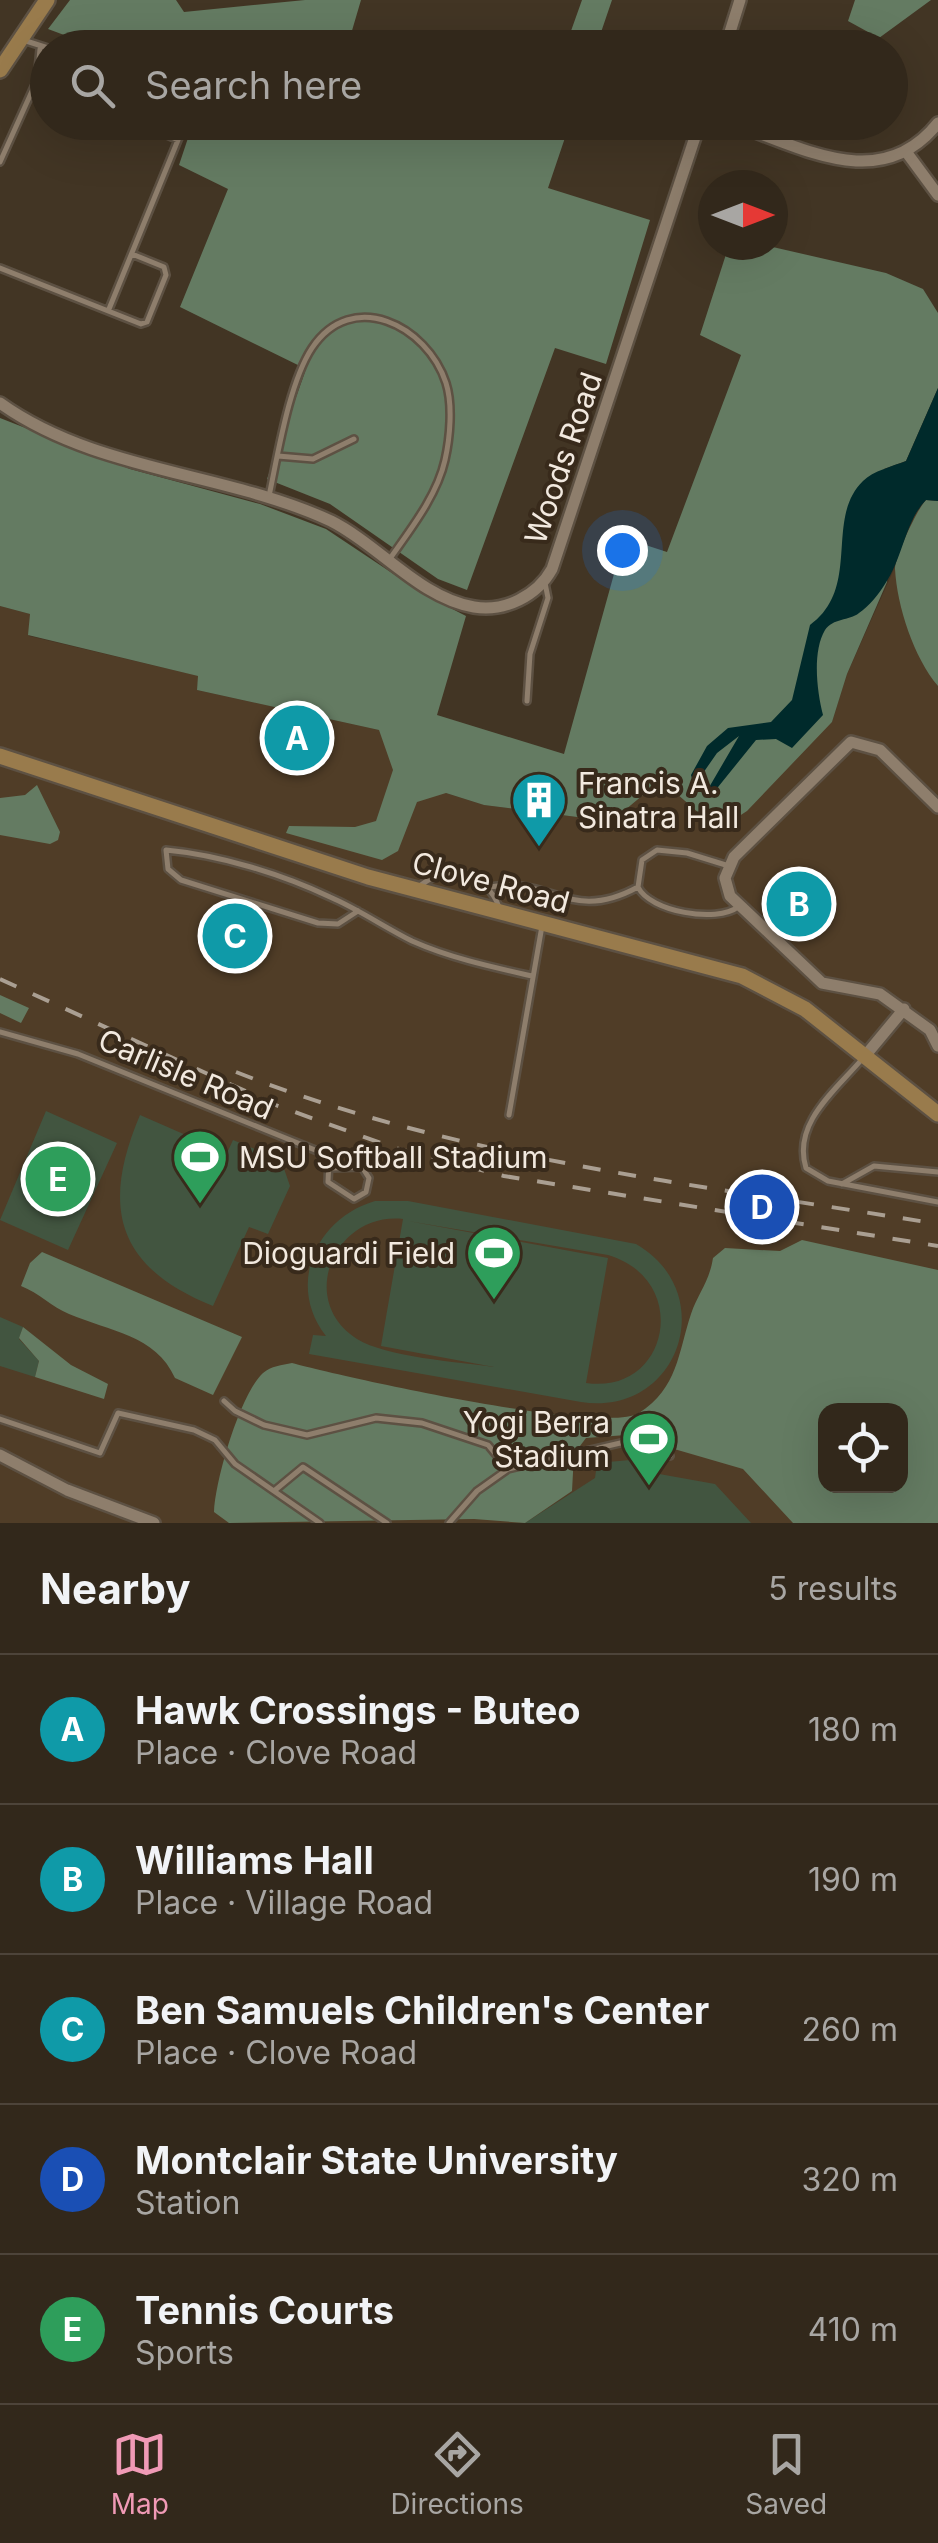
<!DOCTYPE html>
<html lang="en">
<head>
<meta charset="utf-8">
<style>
  :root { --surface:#32281b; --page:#3a3024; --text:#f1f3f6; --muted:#a8a6a3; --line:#4d443a; --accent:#f09ab6 }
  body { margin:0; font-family:Inter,sans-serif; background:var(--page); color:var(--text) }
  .controls { position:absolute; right:30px; bottom:30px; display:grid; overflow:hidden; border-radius:20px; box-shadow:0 10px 40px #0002 }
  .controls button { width:90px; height:90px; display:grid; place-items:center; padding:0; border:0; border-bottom:2px solid var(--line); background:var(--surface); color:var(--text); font:50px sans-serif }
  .compass { position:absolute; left:698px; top:170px; width:90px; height:90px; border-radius:50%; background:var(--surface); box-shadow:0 10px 40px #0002; rotate:90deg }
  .you { position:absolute; left:622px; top:550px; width:35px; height:35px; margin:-25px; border:8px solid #fff; border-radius:50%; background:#1a73e8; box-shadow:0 0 0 15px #1a73e833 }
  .badge { display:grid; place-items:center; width:65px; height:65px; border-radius:50%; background:var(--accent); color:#fff; font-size:32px; font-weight:700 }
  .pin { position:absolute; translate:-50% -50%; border:5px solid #fff; box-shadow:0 2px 10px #0006 }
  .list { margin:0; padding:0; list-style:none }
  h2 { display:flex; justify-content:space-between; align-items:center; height:130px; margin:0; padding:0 40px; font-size:42px }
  h2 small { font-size:32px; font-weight:400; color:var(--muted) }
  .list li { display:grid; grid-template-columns:65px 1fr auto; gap:30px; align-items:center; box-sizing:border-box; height:150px; padding:0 40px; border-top:2px solid var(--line) }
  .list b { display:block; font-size:38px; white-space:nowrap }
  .list p { margin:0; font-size:32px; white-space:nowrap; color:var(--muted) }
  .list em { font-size:32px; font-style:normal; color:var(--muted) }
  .icon { flex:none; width:55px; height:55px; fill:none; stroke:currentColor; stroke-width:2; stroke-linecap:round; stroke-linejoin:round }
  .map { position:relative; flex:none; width:938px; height:1523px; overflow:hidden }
  .search { position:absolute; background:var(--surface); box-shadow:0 10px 40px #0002; left:30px; right:30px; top:30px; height:110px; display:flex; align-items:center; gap:25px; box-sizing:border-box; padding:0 35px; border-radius:55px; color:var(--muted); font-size:38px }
  .sheet { height:880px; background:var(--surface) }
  nav { display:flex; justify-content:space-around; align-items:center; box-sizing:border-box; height:140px; border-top:2px solid var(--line); background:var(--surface); font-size:28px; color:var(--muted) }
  nav a { display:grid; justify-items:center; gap:5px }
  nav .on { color:var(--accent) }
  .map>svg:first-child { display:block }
</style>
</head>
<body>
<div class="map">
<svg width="938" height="1523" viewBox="0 0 938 1523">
  <rect width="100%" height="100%" fill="#423524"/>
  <path fill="#503d27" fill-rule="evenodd" d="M938,501V1469L900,1523H0V606L30,614L29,636L199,676L197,690L379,730L446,793L484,805L577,817L618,815L649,790L677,794L708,821L832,722L847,674L912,529L914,512ZM826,1410H900V1486H826Z"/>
  <path fill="#425540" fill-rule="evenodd" d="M46,1111L117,1143L68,1250L0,1220Z
    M140,1115L227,1153L233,1140L281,1160L290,1186L268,1234L249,1227L213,1306C116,1267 101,1207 140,1115Z
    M375,1201H408L636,1244C721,1293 679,1417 581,1402L309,1354L313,1335L326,1336C286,1285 316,1218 375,1201ZM403,1219L381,1346L494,1367C458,1362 386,1357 357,1339C296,1300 335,1212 403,1219ZM408,1221L608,1255C692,1280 669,1395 586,1383L608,1258Z
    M0,1317L23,1327L19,1339L39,1361L35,1377L0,1366Z
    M630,1460L637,1470L715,1484L751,1523H525L595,1478L597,1463Z"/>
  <path fill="#647b62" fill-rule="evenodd" d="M70,0H176L184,12L305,0H361L351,34L566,45L582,0H612L596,47L99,48L48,29Z
    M855,0H931L879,38L848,21Z
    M193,123H570L548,188L650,220L606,364L555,348L467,590L438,579L330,504L267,479L306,369L180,307L228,189L179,165Z
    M729,245H764L886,273L923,289L938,313V388L906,461L884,469L887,582L847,674L832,722L747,811L727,824L708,821L677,794L649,790L619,815L577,817L484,805L446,793L417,802L398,851L382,860L286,833L289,826L355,827L376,821L393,770L379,730L197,690L198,676L28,635L30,614L0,606V418L130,469L260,504L326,529L425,595L466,616L437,715L564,754L624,538L667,552L741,355L700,335Z
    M926,500L938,501V686C914,658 897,606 895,569C895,557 917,509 926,500Z
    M37,785L60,832L58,840L50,844L0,835V798L25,795Z
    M0,995L29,1008L21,1023L0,1013Z
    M802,1240L938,1270V1523H793L743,1469L626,1435L586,1438L574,1454L572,1491L525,1523L474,1519L229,1523L214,1512C215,1481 240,1394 263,1373C271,1366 282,1365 292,1363C343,1377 604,1435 639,1413C678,1388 678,1353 691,1314C698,1293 709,1283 713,1258L725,1248L780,1251ZM826,1410H900V1486H826Z
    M42,1252L242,1337L213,1395L175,1378C156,1335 109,1331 69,1314C52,1307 39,1293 21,1286L30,1263Z
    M23,1327L71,1365L108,1384L104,1399L35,1377L39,1361L19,1338Z"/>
  <path fill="#002a2b" d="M938,388V501L926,500C905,521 903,558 885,584C879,594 869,606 859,613C849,621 833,618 825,630C812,652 817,692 823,715L792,748L776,739L756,740L710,797L704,796L739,736L717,753L694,786L691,775L707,746L728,728L771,722L792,700L810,625C862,587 824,519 863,481C873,471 893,466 906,461Z"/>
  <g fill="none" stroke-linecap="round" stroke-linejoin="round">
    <g stroke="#5d5143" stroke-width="10">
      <path id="lane" d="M23,40L48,48
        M40,49L37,80L48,84
        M138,122L178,140L187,122
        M0,162L37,80
        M0,268L141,324L147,322L166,275L164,267L132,254
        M109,309L178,140
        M278,456L313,459L354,439
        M269,496C278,454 289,383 312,348C352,288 427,325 446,383C453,405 450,438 445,460C437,496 410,530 389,560
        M527,701L530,654L548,598L545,583
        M729,866L687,853L657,850L642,860L638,887C650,912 717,923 738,907
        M421,885C449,863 487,874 499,907
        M490,887C551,876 570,924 638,887
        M358,911L338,924L318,923L181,880L168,869L166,850C220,855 281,874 330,897C358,909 384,927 412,941C450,958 492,967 532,976
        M0,1032L78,1054L320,1152L329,1160L328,1182L354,1199L366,1192L369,1178L362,1167L331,1168
        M863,1058C836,1090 792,1123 806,1168L828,1181L938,1202
        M509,1115L542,926
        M842,1184L874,1166L938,1172
        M224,1401L235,1411L264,1425L307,1435L376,1418L422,1423L488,1445L508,1469L629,1441L670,1456
        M0,1419L100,1453L118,1413L194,1430L215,1440L235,1464L320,1523
        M274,1491L303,1467L387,1523
        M449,1523L477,1491L508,1469"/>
    </g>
    <g stroke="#5d5143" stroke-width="16">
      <path id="street" d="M725,48L740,0
        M728,122C800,146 880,196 938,123
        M907,153L938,195
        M0,403C96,472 226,472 331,521C379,545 420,598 474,607C505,612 537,596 552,569L700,122
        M938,807L880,750L851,742L734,857L725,878L730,896L822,983L880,994L930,1030L938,1046
        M865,1056L904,1009
        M0,1455L67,1490L154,1523"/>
    </g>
    <g stroke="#5d5143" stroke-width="20">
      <path id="secondary" d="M0,70L47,0
        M0,756L368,877L742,976L805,1009L938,1114"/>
    </g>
    <use href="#lane" stroke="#8e7e6c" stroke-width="5"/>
    <use href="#street" stroke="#8e7e6c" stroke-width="11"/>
    <use href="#secondary" stroke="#997b4c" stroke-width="15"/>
    <path stroke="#aa9f92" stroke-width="4" stroke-dasharray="18 18" stroke-linecap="butt" d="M0,979L278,1106L395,1148L504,1176L938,1246
      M236,1072C459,1160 703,1185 938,1224"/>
  </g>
  <defs>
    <g id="building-pin" transform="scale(2.875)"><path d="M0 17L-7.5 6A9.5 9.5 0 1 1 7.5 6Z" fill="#0f9aa8" stroke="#382a1b"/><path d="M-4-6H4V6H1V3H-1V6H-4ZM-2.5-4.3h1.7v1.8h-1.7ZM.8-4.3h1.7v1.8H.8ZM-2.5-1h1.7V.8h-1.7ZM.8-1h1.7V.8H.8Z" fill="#fff"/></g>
    <g id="stadium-pin" transform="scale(2.875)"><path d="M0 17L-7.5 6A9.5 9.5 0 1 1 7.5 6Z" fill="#2e9e5b" stroke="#382a1b"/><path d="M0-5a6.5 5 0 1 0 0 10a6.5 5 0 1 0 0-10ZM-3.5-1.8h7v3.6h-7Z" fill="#fff"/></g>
  </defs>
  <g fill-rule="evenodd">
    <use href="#building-pin" x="539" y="800"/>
    <use href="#stadium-pin" x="200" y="1157"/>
    <use href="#stadium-pin" x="494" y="1253"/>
    <use href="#stadium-pin" x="649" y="1439"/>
  </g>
  <g text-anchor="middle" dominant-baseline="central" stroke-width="8" stroke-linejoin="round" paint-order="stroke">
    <g font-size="30" fill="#f2e9df" stroke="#382a1b">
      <text transform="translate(563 458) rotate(-71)">Woods Road</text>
      <text transform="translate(491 882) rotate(15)">Clove Road</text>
      <text transform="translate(186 1074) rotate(23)">Carlisle Road</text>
    </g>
    <g font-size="30" fill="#f2e9df" stroke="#382a1b" text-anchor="start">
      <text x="578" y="783">Francis A.<tspan x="578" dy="34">Sinatra Hall</tspan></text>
      <text x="239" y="1157">MSU Softball Stadium</text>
      <text x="455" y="1253" text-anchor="end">Dioguardi Field</text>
      <text x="610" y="1422" text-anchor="end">Yogi Berra<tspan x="610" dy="34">Stadium</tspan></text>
    </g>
  </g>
</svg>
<div class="controls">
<button><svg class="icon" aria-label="locate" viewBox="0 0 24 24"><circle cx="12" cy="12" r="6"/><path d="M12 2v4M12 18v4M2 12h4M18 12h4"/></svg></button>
</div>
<svg class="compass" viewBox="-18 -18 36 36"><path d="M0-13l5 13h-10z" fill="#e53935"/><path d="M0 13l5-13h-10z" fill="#a8a6a3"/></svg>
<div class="you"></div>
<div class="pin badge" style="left:297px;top:738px;background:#0f9aa8">A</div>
<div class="pin badge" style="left:799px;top:904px;background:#0f9aa8">B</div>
<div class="pin badge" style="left:235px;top:936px;background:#0f9aa8">C</div>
<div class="pin badge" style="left:762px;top:1207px;background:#1a4fb4">D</div>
<div class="pin badge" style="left:58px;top:1179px;background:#2e9e5b">E</div>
<div class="search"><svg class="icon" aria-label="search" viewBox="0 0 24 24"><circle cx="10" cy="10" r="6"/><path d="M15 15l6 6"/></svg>Search here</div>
</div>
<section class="sheet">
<h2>Nearby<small>5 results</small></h2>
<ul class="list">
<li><span class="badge" style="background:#0f9aa8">A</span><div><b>Hawk Crossings - Buteo</b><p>Place · Clove Road</p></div><em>180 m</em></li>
<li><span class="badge" style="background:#0f9aa8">B</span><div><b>Williams Hall</b><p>Place · Village Road</p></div><em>190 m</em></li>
<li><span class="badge" style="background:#0f9aa8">C</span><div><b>Ben Samuels Children's Center</b><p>Place · Clove Road</p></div><em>260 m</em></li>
<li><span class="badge" style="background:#1a4fb4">D</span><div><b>Montclair State University</b><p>Station</p></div><em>320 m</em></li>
<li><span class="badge" style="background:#2e9e5b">E</span><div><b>Tennis Courts</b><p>Sports</p></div><em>410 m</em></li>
</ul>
</section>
<nav>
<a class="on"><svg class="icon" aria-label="map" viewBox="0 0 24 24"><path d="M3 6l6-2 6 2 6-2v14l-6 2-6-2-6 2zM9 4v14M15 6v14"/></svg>Map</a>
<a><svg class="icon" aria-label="directions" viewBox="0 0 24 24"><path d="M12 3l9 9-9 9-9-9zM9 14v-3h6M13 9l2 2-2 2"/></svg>Directions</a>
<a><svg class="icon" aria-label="saved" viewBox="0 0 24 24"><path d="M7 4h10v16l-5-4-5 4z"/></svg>Saved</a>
</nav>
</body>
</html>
